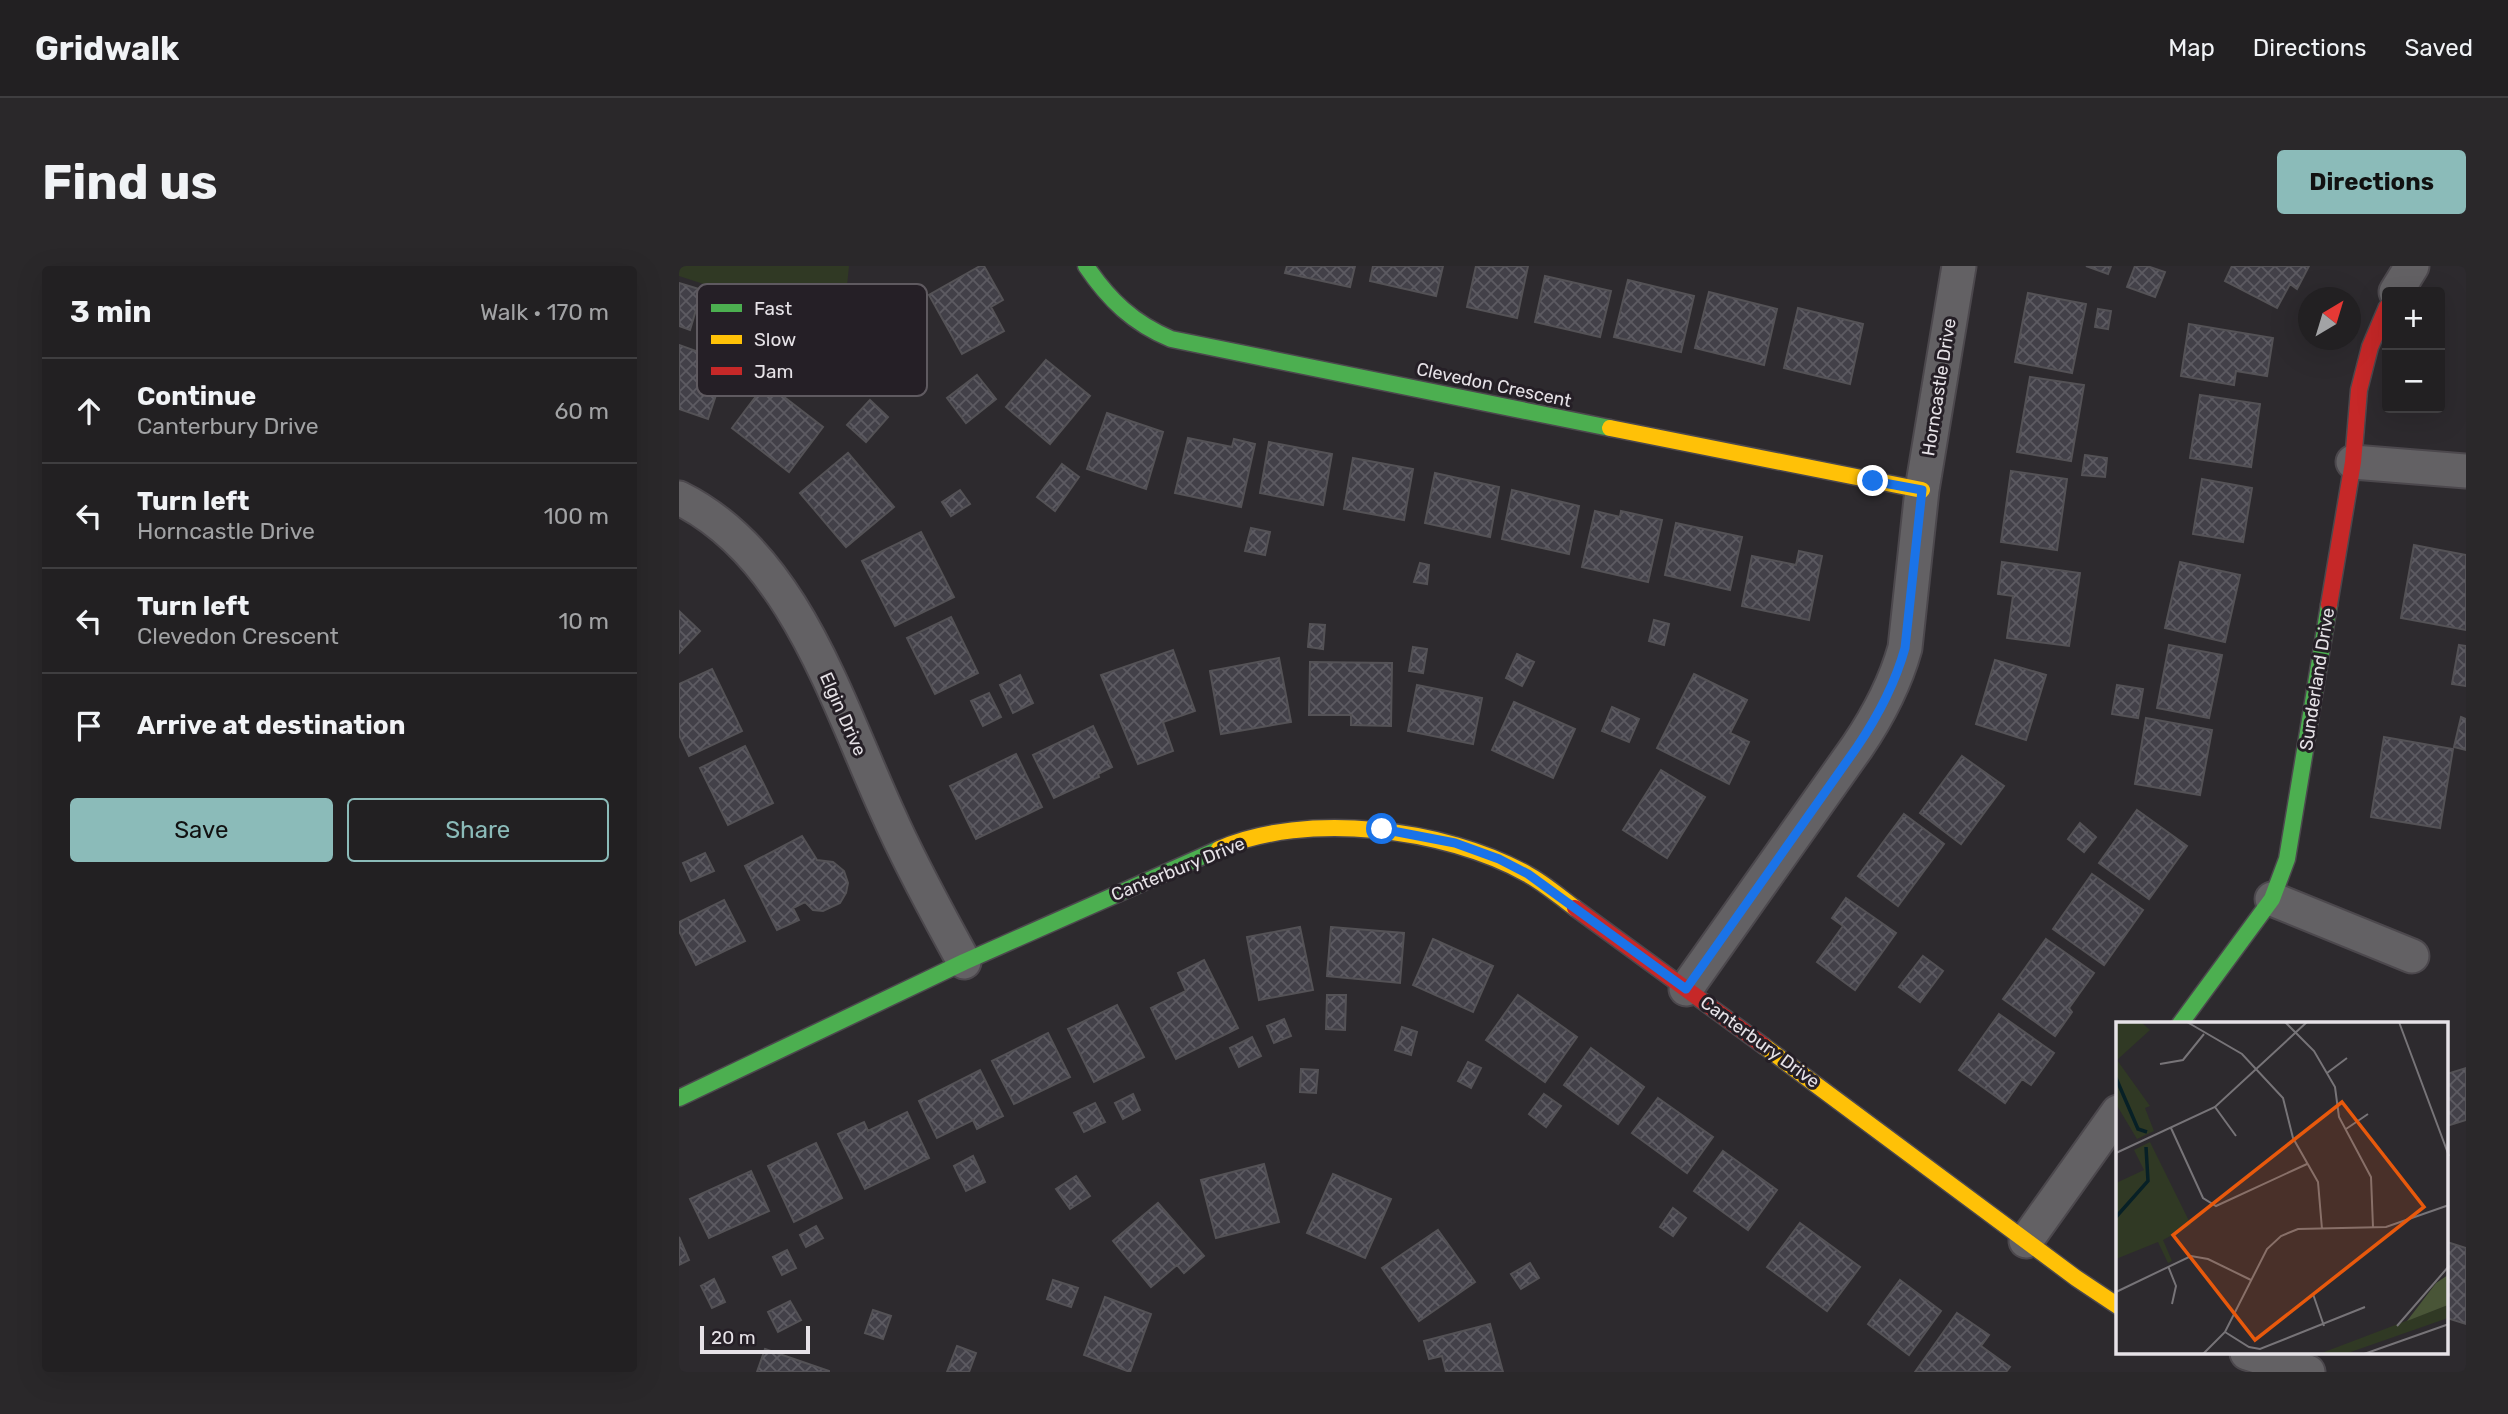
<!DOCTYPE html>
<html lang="en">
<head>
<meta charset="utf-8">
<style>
  :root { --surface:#222022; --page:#2a282a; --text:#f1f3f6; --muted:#a2a3a5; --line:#3f3e40; --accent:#8bbbb9 }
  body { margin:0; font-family:Rubik,sans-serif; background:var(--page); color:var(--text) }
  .controls { position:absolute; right:21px; top:21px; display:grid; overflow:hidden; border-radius:7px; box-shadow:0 7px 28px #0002 }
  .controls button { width:63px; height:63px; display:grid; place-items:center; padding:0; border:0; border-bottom:2px solid var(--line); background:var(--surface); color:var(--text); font:35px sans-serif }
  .compass { position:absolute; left:1619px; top:21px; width:63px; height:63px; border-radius:50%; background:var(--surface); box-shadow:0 7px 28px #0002; rotate:38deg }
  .scale { position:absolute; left:21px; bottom:18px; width:110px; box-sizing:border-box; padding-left:7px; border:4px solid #e6e2e7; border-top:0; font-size:19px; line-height:24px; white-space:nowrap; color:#e6e2e7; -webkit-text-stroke:5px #251f26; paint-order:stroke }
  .stop { position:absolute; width:21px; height:21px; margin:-16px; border:5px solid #1a73e8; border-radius:50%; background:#fff }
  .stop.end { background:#1a73e8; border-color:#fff; box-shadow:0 2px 7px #0008 }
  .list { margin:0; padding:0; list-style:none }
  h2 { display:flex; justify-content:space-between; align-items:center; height:91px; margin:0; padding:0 28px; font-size:30px }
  h2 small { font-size:23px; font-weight:400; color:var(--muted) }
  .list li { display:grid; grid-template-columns:46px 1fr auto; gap:21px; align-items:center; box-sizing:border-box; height:105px; padding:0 28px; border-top:2px solid var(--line) }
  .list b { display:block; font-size:26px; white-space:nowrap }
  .list p { margin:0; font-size:23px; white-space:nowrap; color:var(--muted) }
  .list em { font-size:23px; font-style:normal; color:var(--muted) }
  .actions { display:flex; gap:14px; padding:21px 28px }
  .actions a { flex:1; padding:16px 0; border:2px solid var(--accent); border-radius:7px; text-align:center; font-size:24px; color:var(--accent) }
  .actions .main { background:var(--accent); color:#111 }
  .icon { flex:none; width:38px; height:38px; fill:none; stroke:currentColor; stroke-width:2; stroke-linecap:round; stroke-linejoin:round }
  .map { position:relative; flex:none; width:1787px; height:1106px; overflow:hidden; border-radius:7px }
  header { display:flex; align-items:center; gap:42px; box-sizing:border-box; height:98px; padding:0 35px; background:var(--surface); border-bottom:2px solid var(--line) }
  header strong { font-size:33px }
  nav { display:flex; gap:38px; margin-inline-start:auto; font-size:24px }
  .intro { display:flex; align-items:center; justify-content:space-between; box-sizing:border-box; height:168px; padding:0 42px }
  h1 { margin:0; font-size:49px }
  .button { padding:18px 32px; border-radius:7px; background:var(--accent); color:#111; font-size:24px; font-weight:700 }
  main { display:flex; gap:42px; padding:0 42px }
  aside { flex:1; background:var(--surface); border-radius:7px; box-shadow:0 7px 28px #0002 }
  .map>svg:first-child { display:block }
</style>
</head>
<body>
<header>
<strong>Gridwalk</strong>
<nav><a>Map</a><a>Directions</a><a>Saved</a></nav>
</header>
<div class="intro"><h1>Find us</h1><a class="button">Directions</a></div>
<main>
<aside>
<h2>3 min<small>Walk · 170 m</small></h2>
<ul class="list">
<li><svg class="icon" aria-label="ahead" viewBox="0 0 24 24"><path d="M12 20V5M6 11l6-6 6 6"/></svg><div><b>Continue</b><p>Canterbury Drive</p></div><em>60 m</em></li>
<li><svg class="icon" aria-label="left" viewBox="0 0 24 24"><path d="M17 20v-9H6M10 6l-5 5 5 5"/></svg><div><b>Turn left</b><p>Horncastle Drive</p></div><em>100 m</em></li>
<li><svg class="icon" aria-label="left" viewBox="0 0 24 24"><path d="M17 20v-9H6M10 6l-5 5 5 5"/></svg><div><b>Turn left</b><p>Clevedon Crescent</p></div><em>10 m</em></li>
<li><svg class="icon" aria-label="arrive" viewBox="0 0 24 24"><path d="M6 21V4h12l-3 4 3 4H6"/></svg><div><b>Arrive at destination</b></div></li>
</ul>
<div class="actions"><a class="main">Save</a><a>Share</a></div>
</aside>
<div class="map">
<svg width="1787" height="1106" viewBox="0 0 1787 1106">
  <defs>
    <pattern id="building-cross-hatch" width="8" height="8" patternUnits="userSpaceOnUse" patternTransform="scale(1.75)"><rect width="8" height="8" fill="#424048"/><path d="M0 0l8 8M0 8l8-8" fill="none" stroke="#5d5b62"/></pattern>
  </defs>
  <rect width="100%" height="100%" fill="#2d2a2e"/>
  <path fill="#303924" d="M0,0H170L167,30L104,44L0,10Z"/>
  <path fill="url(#building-cross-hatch)" stroke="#545256" stroke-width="2" d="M301,0H305L324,34L312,41L325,65L283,88L250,29Z
    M608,0H676L671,21L606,7Z
    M694,0H764L757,30L691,15Z
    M797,0H849L838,52L788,41Z
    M1407,0H1432L1429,8Z
    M1456,0H1468L1486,6L1476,31L1448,21Z
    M1553,0H1630L1618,23L1611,18L1598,42L1546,15Z
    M866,10L932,25L921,71L856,56Z
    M949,14L1015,30L1002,86L935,71Z
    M0,17L23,24L11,64L0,60Z
    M1030,26L1098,43L1085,99L1016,82Z
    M1349,27L1407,38L1393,107L1336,96Z
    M1119,42L1184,58L1171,118L1105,102Z
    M1419,43L1432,45L1429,63L1416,61Z
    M1510,58L1594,72L1588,110L1557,105L1555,119L1502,110Z
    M0,79L48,96L29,153L0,143Z
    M367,94L411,130L371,178L327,141Z
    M298,109L317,133L287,157L268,132Z
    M1351,111L1405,119L1392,195L1338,186Z
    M87,117L144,161L110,206L53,162Z
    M1521,129L1581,138L1572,201L1511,192Z
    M191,134L209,151L187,176L168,159Z
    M428,147L484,166L467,223L408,203Z
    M509,172L553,181L555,173L576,178L562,241L496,227Z
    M590,176L653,188L644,239L581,227Z
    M169,187L215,241L167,281L121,227Z
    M1406,189L1428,192L1426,211L1403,209Z
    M674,192L734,203L725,254L665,243Z
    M383,198L400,211L376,245L358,231Z
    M1332,205L1388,213L1378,284L1322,276Z
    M756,207L820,221L811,271L746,257Z
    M1523,213L1573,222L1564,276L1514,268Z
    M281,224L291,238L272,250L263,236Z
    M833,224L900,240L890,288L823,273Z
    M916,245L941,251L942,245L983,254L969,316L903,301Z
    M997,257L1063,271L1051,324L986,309Z
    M572,262L591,266L586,289L566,285Z
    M242,266L275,331L216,360L183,295Z
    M1735,279L1787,289V364L1722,352Z
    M1120,285L1143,290L1130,354L1063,340L1073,290L1117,299Z
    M1323,296L1401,307L1390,380L1328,372L1334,330L1319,328Z
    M1501,296L1561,309L1546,376L1486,362Z
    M741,297L750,299L748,318L735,316Z
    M0,345L21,365L0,387Z
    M272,351L299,407L256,428L228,372Z
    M975,354L990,358L985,379L970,375Z
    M631,358L646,359L644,383L629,381Z
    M1490,379L1543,389L1530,452L1478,442Z
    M1780,379L1787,380V420L1773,418Z
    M734,381L748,383L744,407L730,405Z
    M494,384L516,445L484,456L494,485L459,498L422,409Z
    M838,388L855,396L843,420L827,412Z
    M600,392L612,456L542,468L531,405Z
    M1316,394L1367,409L1347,474L1297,458Z
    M631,396L713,397L712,460L672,459V449H630Z
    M33,403L63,465L10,490L0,469V418Z
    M1015,408L1068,434L1051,467L1070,476L1050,518L978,482Z
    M341,409L354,437L334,447L321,419Z
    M738,419L803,432L794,478L729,465Z
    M1438,419L1464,423L1459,452L1433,448Z
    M310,427L322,451L304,460L292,435Z
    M835,436L896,463L874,512L813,484Z
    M933,441L960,453L950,476L923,465Z
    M1782,451L1787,453V484L1775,481Z
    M1467,452L1533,464L1521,529L1456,518Z
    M414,460L433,501L419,508L420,511L375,532L354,489Z
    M1705,471L1774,483L1761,562L1692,551Z
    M66,480L94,537L49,559L21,502Z
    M337,488L363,541L297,573L271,520Z
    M1283,490L1325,520L1282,578L1241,547Z
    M982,504L1026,531L988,592L944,564Z
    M1458,544L1508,580L1470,633L1420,597Z
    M1225,548L1265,578L1219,640L1179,610Z
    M1401,557L1417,571L1405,586L1389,573Z
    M123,570L138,594L154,596L165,605L169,617L167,627L161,637L144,645L134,644L126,636L114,642L120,654L98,664L66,600Z
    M26,587L35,605L12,615L4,597Z
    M1413,608L1464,644L1425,699L1374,663Z
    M1167,632L1217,667L1176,724L1138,696L1164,660L1153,652Z
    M45,634L66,675L17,699L0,665V656Z
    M621,661L634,724L580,734L568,671Z
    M652,661L725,667L721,717L648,710Z
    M754,673L814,700L794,746L734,719Z
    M1367,673L1415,707L1390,742L1393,746L1376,770L1324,733Z
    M1244,690L1264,705L1241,736L1220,721Z
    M525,694L559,762L497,793L472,742L507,725L499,707Z
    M648,729H667L666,764L647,763Z
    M839,729L898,771L866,816L807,774Z
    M438,739L465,791L415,816L389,763Z
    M1320,748L1375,787L1352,819L1343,813L1326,837L1280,804Z
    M605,753L612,770L595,777L588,760Z
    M723,761L738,766L732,789L716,784Z
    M369,767L391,811L335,838L313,795Z
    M573,771L582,790L560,801L551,782Z
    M912,782L965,821L939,858L885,819Z
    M789,796L802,802L792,822L779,815Z
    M1787,802V854L1768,860V808Z
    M622,803L639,804L637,827L621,826Z
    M301,804L324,850L298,863L294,854L258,872L240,835Z
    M454,828L461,844L444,853L436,837Z
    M865,828L882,840L867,861L850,848Z
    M979,832L1034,871L1008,907L953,867Z
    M416,837L426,856L405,866L395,847Z
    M228,846L250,892L186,923L159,868L185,856L189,865Z
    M137,877L163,932L115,956L89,900Z
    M1044,885L1098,924L1069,964L1015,925Z
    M294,890L306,916L287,925L275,900Z
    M585,898L600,956L537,972L522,914Z
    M72,905L90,945L30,972L11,933Z
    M654,908L712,933L686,992L628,967Z
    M397,910L411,930L391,943L377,923Z
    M479,937L525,990L505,1007L498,999L472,1021L434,975Z
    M994,942L1007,952L994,970L981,961Z
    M1121,957L1181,1001L1148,1045L1088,1001Z
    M137,960L144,972L127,981L121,969Z
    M759,964L796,1016L740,1055L703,1002Z
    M0,971L10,994L0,999Z
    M1768,976L1787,982V1058L1768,1052Z
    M108,984L117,1002L103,1009L94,991Z
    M851,997L860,1012L842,1023L832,1008Z
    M35,1013L46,1036L33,1042L22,1020Z
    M374,1014L399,1022L392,1041L368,1033Z
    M1221,1014L1262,1045L1230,1089L1189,1058Z
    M426,1031L472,1048L451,1106L405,1089Z
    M111,1035L122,1054L99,1066L89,1046Z
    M194,1044L212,1050L204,1073L186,1067Z
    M1278,1047L1310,1069L1302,1080L1331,1101L1327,1106H1236Z
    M811,1058L824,1106H767L763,1090L750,1093L745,1075Z
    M278,1080L297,1087L290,1106H268Z
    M86,1083L150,1105V1106H78Z"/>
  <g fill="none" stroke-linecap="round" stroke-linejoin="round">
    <g stroke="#4c484d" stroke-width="37">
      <path id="street" d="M1717,26L1733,0
        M1674,196L1787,205
        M0,232C116,289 159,440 210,550C232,600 259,648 285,696
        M1593,633L1733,690
        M1007,723L1178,481C1199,450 1216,418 1226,382L1243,224L1280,0
        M1347,975L1439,846
        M1568,1087L1629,1106"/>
    </g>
    <g stroke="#4c484d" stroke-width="19">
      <path id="fast" d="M407,0C430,34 454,57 492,73L931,162
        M1501,758L1593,633L1608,593L1650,339
        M0,832L285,696L540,583"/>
    </g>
    <g stroke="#4c484d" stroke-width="19">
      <path id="slow" d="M931,162L1243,224
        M540,583C627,545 766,562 848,608C865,617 881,631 896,642
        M1085,780L1397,1012L1439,1040"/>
    </g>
    <g stroke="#4c484d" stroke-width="19">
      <path id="jam" d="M1650,339L1674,196L1680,124L1691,81L1708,41
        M896,642L1085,780"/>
    </g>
    <use href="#street" stroke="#636164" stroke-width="33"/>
    <use href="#fast" stroke="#4caf50" stroke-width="16"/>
    <use href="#slow" stroke="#ffc107" stroke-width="16"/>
    <use href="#jam" stroke="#c62828" stroke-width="16"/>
  </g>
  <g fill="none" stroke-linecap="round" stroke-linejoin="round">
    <path stroke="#1a73e8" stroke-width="9" d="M703,563L776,577L820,593L849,608L1007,723L1178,481C1199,450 1216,418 1226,382L1243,224L1194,215"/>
  </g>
  <g text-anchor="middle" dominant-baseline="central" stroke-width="6" stroke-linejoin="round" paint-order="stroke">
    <g font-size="18" fill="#e6e2e7" stroke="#251f26">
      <text transform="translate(815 119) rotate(12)">Clevedon Crescent</text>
      <text transform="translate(1260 121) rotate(-81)">Horncastle Drive</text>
      <text transform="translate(1638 413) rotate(-81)">Sunderland Drive</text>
      <text transform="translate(164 448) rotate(66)">Elgin Drive</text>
      <text transform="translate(499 603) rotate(-22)">Canterbury Drive</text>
      <text transform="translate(1081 776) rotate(36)">Canterbury Drive</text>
    </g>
  </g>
  <g transform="translate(1437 756)">
    <rect width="332" height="332" fill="#2d2a2e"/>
    <path d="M0,0H25L34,8L1,38L34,84L29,86L38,109L21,117L0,82ZM332,283V296L229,332H203Z" fill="#303924"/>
    <path d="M332,253V283L291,299L320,261Z" fill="#495537"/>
    <path d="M34,120L75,203L47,218L56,239L52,241L42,220L0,237V161L28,148L18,128Z" fill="#303924"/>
    <path fill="none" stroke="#072026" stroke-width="3.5" d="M0,56L22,107L31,110M0,195L32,159L30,125"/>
    <path fill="none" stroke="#777478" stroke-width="2" d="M71,0L126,32L167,76L177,116L202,160L206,207M169,0L198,29L219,65L223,95L255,155L257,205M283,0L333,134M44,42L67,38L88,12M211,51L231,36M99,85L120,114M55,106L87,176L100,184L191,142M230,107L252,92M0,131L99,85L191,0M52,244L60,264L56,282M0,270L75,234L92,237L135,258M197,272L208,304M281,304L333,244M109,310L133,325L144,327L249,285M87,332L109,310L151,227L165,214L182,207L270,205L333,183M248,332L333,302"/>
    <path fill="#e8590c" fill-opacity="0.15" stroke="#e8590c" stroke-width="3.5" d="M226,80L308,185L139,318L57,213Z"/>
    <rect width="332" height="332" fill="none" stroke="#e6e2e7" stroke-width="3.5"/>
  </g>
  <rect x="18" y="18" width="230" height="112" rx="10" fill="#251f26" stroke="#5f5a60" stroke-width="2"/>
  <rect x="32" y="38" width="31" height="8" fill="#4caf50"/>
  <rect x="32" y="69" width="31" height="9" fill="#ffc107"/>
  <rect x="32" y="101" width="31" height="8" fill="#c62828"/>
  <g font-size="19" fill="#e6e2e7">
    <text x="75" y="49">Fast</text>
    <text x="75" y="80">Slow</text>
    <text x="75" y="112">Jam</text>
  </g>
</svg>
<div class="controls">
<button>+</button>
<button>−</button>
</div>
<svg class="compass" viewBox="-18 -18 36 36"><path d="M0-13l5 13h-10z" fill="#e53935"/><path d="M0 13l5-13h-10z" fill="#a2a3a5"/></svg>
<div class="scale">20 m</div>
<div class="stop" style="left:703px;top:563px"></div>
<div class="stop end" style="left:1194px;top:215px"></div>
</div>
</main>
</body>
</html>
